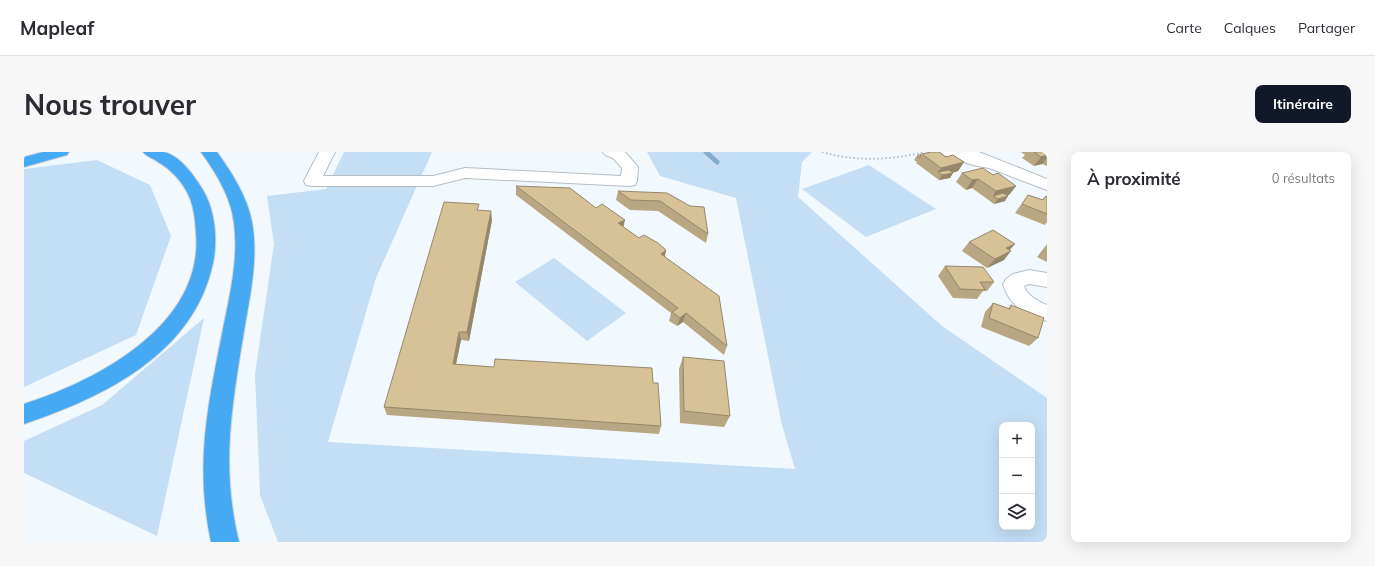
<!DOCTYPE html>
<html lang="fr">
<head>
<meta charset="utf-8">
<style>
  :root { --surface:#fff; --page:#f7f7f7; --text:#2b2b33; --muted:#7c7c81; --line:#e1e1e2; --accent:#111827 }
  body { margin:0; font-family:Mulish,sans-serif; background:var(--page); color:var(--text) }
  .controls { position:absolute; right:12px; bottom:12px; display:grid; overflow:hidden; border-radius:8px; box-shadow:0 4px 16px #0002 }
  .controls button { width:36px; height:36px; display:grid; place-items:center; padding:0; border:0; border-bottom:1px solid var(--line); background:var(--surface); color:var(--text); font:20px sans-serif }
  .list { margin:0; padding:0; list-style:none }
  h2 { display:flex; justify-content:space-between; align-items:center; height:52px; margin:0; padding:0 16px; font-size:17px }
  h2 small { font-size:13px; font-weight:400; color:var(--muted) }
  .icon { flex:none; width:22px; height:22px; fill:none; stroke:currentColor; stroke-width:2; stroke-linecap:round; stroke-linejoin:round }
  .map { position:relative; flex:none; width:1023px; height:390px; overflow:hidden; border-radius:8px }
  header { display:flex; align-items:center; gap:24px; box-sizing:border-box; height:56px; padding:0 20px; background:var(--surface); border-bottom:1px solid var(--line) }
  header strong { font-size:19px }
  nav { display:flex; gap:22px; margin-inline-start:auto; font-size:14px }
  .intro { display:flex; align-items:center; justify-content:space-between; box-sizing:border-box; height:96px; padding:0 24px }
  h1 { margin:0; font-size:28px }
  .button { padding:10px 18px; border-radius:8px; background:var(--accent); color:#fff; font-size:14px; font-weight:700 }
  main { display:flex; gap:24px; padding:0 24px }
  aside { flex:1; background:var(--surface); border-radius:8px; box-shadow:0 4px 16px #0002 }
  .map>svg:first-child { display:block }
</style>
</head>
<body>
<header>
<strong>Mapleaf</strong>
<nav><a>Carte</a><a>Calques</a><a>Partager</a></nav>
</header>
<div class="intro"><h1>Nous trouver</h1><a class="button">Itinéraire</a></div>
<main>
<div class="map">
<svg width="1023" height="390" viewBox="0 0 1023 390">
  <rect width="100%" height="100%" fill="#f2f9fe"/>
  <path fill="#c3def5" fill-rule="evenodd" d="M320,0H408L352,126L304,290L771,317L758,273L712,46L636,24L623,0H788L778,10L774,45L918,174L1023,246V390H254L236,343L231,222L250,92L243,44L302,37ZM978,273H1008V375H978Z
    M73,8L126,33L147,84L112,183L0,235V17Z
    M845,13L912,57L842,85L778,37Z
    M530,106L602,161L563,189L491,130Z
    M180,166L133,384L0,321V289L78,253Z"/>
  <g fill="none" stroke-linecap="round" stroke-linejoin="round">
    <path stroke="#85abca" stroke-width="5" d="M682,0L693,10"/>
    <g stroke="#b4bec7" stroke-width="2">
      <path id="minor" d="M295,0H311L299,24H409L441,16L597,24L598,16L589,6L581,3L579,0H601L614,15L613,29L611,33L605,34L441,26L409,34H288L282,33L280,29Z
        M917,0H955L1023,27V38L965,16L949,13L919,3Z
        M1005,118L1023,121V135L1005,132L1000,134C1003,144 1014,149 1023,153V169C1003,163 985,154 979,132L982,127L989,122Z"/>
    </g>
    <g stroke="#d3d3d4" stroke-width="2">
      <path id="highway" d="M19,0H45L43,3L0,15V5Z
        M119,0C126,0 134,0 140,0C157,4 171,25 179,38C191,58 194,88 189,111C170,202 80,245 0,272V252C74,228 180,173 172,81C171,67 170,53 163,40C156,27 146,17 134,10C129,6 123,5 119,0Z
        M177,0H193C208,21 223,44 228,70C235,108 225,148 219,185C207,259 197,316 215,390H187C171,314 183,257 198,182C205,146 215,108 210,71C207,45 192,21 177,0Z"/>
    </g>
    <path stroke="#b4babe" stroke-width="2" stroke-dasharray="1.5 2.5" stroke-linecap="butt" d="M798,0C833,10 866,8 901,0"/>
    <use href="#minor" fill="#fff" fill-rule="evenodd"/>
    <use href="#highway" fill="#45aaf3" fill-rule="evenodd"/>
  </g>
  <path fill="#b9a682" d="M907,0L922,5L940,10L934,19L929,21L926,26L915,28L892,11L893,10L890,8L893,4Z
    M997,0H1023V14L1018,12L1010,14L998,6L1001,3Z
    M938,21L969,23L992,34L985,43H983L981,49L970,52L948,36L942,38L932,30Z
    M492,34L599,75L615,86L642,98L641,104L703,194L700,203L659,170L653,174L645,169L647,161L492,43Z
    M594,39L666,54L684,82L682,91L634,59L606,58L592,48Z
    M1004,43L1018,48L1022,44L1023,45V70L1021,73L991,61Z
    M455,58L468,68L445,189L437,188L432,212L629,231L637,274L635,282L363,263L360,255Z
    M945,90L986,98L980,108L963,116L938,99Z
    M1023,92V110L1013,105Z
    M921,114L970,130L963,139H959L953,147L929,146L914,124Z
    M969,151L984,157L987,153L1014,186L1005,194L957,175L961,160Z
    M659,205L706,264L700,275L656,271L655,217Z"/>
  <path fill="#96876a" d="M1023,3V6L1018,12L1010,14L1017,5Z
    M940,10L934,19L919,23L929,21L926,26L915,28L918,23L914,20L917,16Z
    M954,27L948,36L942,38L948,28Z
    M992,34L985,43L973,46L969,44L972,39Z
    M984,44L981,49L970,52L974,47Z
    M467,59L468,68L445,189L443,180Z
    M601,68L599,77L594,71Z
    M991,92L983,101L987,99L980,108L963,116L971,107L982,96Z
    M642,98L640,108L637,102Z
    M662,161L659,170L653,174L656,166Z
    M435,180L437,188L430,221L429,212Z"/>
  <path fill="#d7c197" stroke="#96876a" d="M907,0H915L922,5L929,3L940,10L917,16L898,2Z
    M1010,0H1023V3L1017,5Z
    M897,2L896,6L893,4Z
    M959,16L969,23L974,21L992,34L972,39L954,27L948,28L938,21Z
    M925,18L929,21L918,23L914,20Z
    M492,34L546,36L572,56L578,52L601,68L594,71L615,86L620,83L634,91L642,98L637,102L695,144L703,194L662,161L656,166L648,160L654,156Z
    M594,39L643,41L666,54L680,55L684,82L636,49L607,48Z
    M979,41L984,44L974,47L969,44Z
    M1004,43L1019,48L1022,44L1023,45V62L998,52Z
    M420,50L455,52L453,58L467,59L443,180H435L429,212L470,215L471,207L628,216L629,231H634L637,274L360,255Z
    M969,78L991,92L982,96L987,99L971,107L945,90Z
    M921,114L959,115L970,130H956L961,138L936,137Z
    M969,151L986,157L987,153L1020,166L1014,186L965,166Z
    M659,205L700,209L706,264L660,259Z"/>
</svg>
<div class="controls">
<button>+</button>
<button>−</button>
<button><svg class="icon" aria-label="layers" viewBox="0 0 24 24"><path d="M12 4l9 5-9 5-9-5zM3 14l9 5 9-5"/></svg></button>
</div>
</div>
<aside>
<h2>À proximité<small>0 résultats</small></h2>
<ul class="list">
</ul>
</aside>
</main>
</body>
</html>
